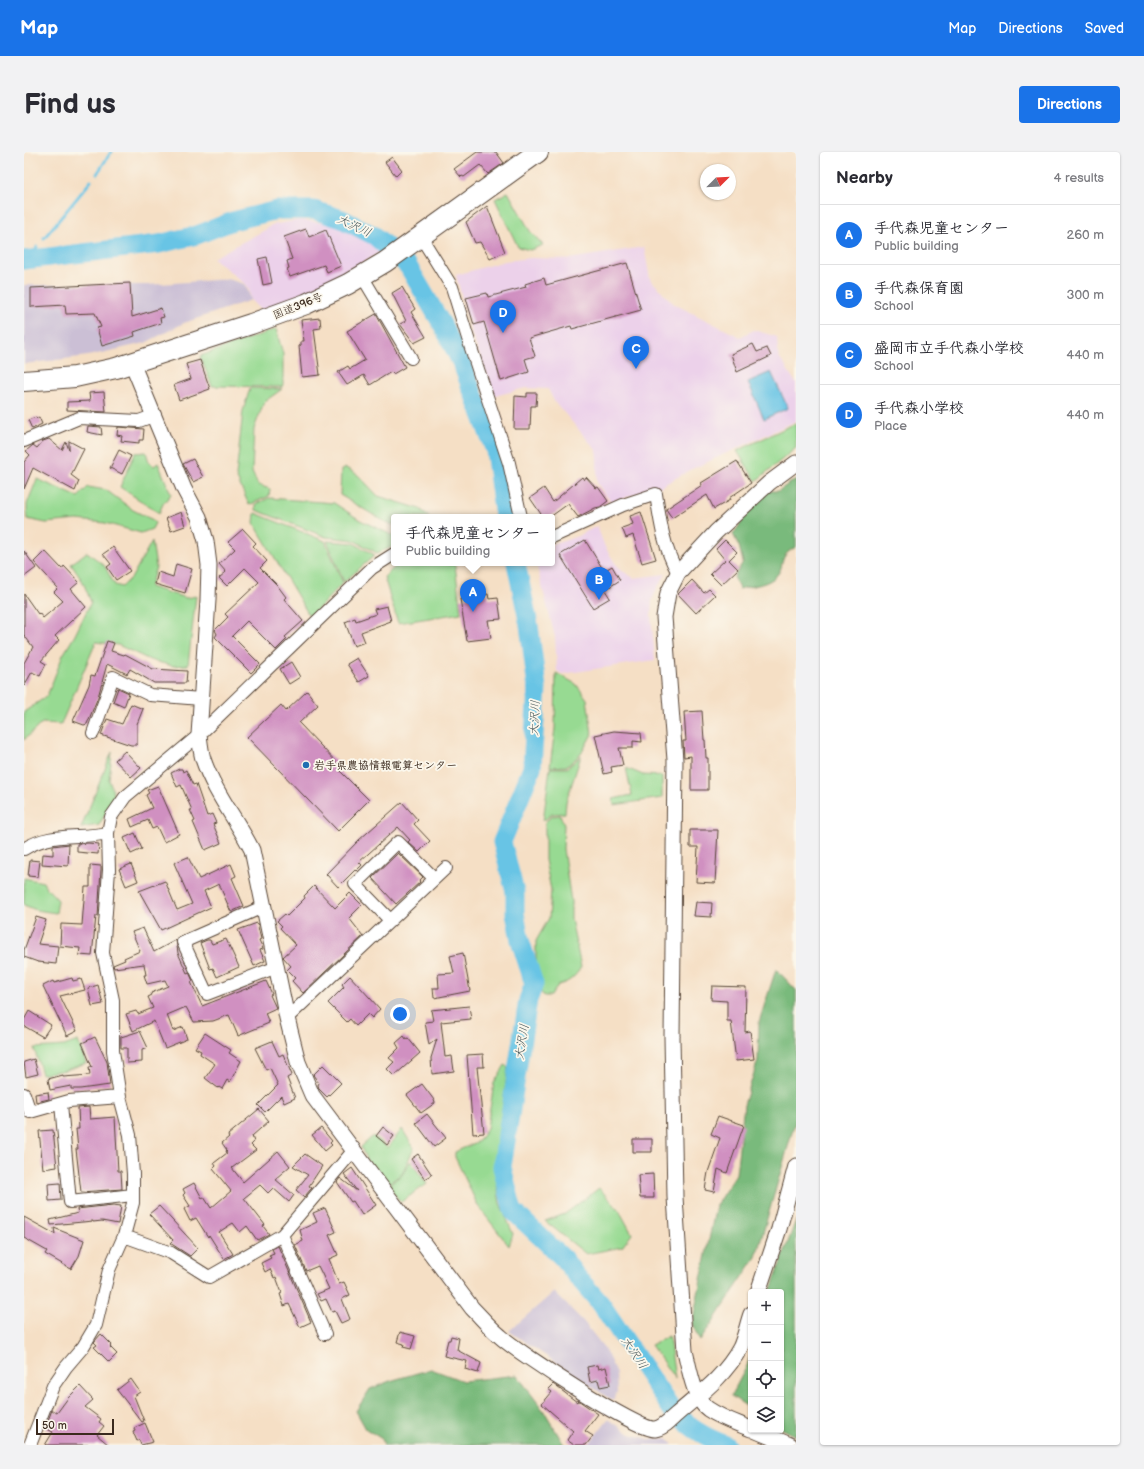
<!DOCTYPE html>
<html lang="en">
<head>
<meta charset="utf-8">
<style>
  :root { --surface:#fff; --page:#f2f2f3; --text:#2b2b33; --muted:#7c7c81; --line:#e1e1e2; --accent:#1a73e8 }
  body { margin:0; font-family:"Balsamiq Sans","Klee One",sans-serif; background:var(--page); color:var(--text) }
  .controls { position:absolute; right:12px; bottom:12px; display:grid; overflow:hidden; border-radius:4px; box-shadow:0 1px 3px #0004 }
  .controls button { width:36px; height:36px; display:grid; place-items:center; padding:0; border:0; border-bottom:1px solid var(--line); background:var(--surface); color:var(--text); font:20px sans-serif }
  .compass { position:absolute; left:676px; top:12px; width:36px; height:36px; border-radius:50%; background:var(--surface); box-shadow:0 1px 3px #0004; rotate:66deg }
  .scale { position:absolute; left:12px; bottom:10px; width:78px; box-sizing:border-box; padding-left:4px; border:2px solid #3b2a1e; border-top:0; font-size:11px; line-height:14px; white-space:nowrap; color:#3b2a1e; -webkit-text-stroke:3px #fbf7ec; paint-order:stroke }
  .you { position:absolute; left:376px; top:862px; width:14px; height:14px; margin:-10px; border:3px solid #fff; border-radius:50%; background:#1a73e8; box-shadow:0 0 0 6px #1a73e833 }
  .badge { display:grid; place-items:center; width:26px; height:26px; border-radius:50%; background:var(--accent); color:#fff; font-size:13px; font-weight:700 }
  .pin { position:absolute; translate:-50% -33px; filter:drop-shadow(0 1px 2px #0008) }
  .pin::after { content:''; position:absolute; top:21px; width:14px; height:12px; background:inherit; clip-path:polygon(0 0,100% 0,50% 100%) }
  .popup { position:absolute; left:367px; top:362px; width:164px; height:52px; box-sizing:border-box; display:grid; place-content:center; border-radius:4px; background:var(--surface); filter:drop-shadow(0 1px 3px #0005); font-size:13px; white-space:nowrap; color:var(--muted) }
  .popup b { font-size:15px; color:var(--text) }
  .popup::after { content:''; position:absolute; left:50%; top:100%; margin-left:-8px; border:8px solid transparent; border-top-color:var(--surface) }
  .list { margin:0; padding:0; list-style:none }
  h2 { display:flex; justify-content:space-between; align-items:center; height:52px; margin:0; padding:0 16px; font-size:17px }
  h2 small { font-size:13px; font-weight:400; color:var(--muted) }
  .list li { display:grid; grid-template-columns:26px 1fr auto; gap:12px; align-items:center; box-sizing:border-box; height:60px; padding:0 16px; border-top:1px solid var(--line) }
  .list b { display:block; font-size:15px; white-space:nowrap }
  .list p { margin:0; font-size:13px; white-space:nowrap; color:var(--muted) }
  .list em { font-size:13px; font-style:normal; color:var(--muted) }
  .icon { flex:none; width:22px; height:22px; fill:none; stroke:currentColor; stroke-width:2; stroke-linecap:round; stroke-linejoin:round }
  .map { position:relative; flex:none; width:772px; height:1293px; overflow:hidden; border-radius:4px }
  header { display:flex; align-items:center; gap:24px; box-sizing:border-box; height:56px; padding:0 20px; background:var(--accent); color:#fff }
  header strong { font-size:19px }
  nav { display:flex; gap:22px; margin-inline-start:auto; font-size:14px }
  .intro { display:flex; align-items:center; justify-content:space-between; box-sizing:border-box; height:96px; padding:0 24px }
  h1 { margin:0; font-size:28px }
  .button { padding:10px 18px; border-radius:4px; background:var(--accent); color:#fff; font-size:14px; font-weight:700 }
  main { display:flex; gap:24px; padding:0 24px }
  aside { flex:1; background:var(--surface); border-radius:4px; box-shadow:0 1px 3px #0004 }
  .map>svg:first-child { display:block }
</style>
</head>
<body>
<header>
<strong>Map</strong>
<nav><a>Map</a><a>Directions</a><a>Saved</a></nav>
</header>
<div class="intro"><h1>Find us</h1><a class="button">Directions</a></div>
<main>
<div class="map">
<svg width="772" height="1293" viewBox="0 0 772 1293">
  <rect width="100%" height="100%" fill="#fbf7ec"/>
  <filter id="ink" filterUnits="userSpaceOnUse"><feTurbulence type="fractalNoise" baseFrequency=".025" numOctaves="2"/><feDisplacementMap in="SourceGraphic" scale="8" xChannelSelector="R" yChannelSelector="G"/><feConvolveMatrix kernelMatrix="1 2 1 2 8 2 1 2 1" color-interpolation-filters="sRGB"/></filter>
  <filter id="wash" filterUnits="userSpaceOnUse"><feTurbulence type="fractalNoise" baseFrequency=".012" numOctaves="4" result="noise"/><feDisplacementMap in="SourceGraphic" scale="16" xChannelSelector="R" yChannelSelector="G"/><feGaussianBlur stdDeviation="0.9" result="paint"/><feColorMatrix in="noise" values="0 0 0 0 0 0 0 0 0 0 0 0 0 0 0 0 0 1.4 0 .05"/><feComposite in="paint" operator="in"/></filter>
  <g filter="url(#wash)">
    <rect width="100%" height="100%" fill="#f5dfc5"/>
    <path fill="#ecd1ea" d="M276,68L308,72L340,85L357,100L304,130L253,153L237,159L227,148L225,138L221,132L189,106L241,78L247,73Z
      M620,95L626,127L650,152L716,185L730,178L753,185L754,203L772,231V269L668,317L636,335L587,350L573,331V299L530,249L524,237L501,236L471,244L448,183L432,123L481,109L507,106L545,107Z
      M573,374L581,395L591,411L600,420L610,426L642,422L633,436L628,448L627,463L631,508L538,522L533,519L531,485L512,411H528V393L554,384Z"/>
    <path fill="#cbbfd5" d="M204,127L220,132L224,139L227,148L160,171L121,191L64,204L0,212V133H123Z
      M530,1140L559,1169L581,1197L592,1221L593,1240L589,1249L485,1179Z
      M584,1267L606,1282L625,1287L643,1286L649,1293H564Z"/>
    <path fill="#97da92" stroke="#698258" d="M484,40L506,79L519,93L506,98L494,95L471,47Z
      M252,177L259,202V235L188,234L176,204Z
      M226,236L258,237L240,250L230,277L228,320L234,333L246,337L245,344L225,353L212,324L219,259Z
      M772,271V296L732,329L713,299Z
      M122,300L125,310L130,314L134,311L147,342L139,352L135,361L96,335L111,301Z
      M322,316L334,323L354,344L396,357L406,365H370V373L363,371L316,343L317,318Z
      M13,327L54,345L64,335L82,338L109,358L129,368L131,371L128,377L117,381L81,371L53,368L22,371L3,367V352Z
      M245,346L310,351L336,368L370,384V394L353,401L329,388L302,385L232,358V352Z
      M231,361L301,389L319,431L286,465L230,371Z
      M128,389L132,415L126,435L162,446L172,444L164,513L149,514L126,508L94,493L72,490L37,572L18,571L0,588V560L23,544L39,503L51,483L67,450L59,430L47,412L63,400L80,413L91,433L98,435L108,425Z
      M303,389L329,391L351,403L320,430Z
      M387,411H418L431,413L437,461L374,471L360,425L371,415Z
      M532,521L552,532L563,547L568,582L557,602L543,614L526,615L531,576Z
      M88,600L85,628L91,645L75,673L57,676Z
      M557,604L542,650L541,661L528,662L519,669L526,616H543Z
      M602,616L619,623L638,624V646L590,653L589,647L608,643Z
      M536,663L540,673L539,697L547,749V767L557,815C551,825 546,830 534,833L527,844H520L515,838L512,814V789L525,766L527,738L521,708V670L528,664Z
      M0,726L19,730C23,738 28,741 34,748L32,761L12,758L0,753Z
      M54,889L62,911L42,918L18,922L10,896L40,894Z
      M481,913L484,916L470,1014L476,1051L489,1082L485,1094L454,1054L431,1005V1000L455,989L463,976L470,931Z
      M378,977L390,996L378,1022L362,1033L343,1009L337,995L349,984L364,996Z
      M386,1009L403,1032L377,1050L363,1034L378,1023Z
      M575,1036L595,1058L608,1082L598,1095L562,1102L521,1069L541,1062Z
      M645,1184L651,1227L627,1193Z"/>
    <path fill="#79ba7c" stroke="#5a724d" d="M772,327V395C753,405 762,412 753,423C745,433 727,434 715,437L710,425L719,410L715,394L709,382C720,368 729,352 742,339H754Z
      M752,817L772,838V967L732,1105L676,1189L668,1172L692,1053L712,1022L720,953L734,908L735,870Z
      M772,1068V1284L757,1276V1140H746Z
      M727,1200V1257L707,1244L723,1214Z
      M407,1217L439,1229L493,1223L522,1262L540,1293H360L358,1287L342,1277L332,1259L346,1237L366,1229Z"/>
    <path fill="#67c4e5" stroke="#517782" d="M747,220L764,256L740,267L724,230Z"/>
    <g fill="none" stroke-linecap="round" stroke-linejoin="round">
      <path stroke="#67c4e5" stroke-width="3" d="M73,22L87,0
        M20,86L67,29
        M8,108L13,95"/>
      <path stroke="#67c4e5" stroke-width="19" d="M0,108L135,92L173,83L209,69L253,58H290L318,67L351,84L384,114L419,174L438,212L471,299L480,365
        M492,411L505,473L513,536L508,616L478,690L491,740V761L496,788L510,832L504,848L478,1015L489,1059L540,1107L550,1121L577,1152L652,1264H656C667,1278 685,1286 702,1293"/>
    </g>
    <g id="blocks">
      <path fill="#d090c1" d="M453,0H472L480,11L464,22L456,13L440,25L438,24L437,25L430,17Z
        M368,5L378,18L372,24L361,10Z
        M463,54L481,100L466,107L456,90L451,91L442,70Z
        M282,77L285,85L302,78L317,114L303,120L300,113L266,125L263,117L265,116L263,109L268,107L260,85Z
        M243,105L248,131L239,133L234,107Z
        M603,111L617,158L548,177L547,174L505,186L511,204L501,207L505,220L477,229L460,170L450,173L442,146L463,141L464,145L502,135L501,132L520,126L522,133Z
        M106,131L108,165L137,156L140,165L136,166L137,171L110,180L111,184L78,194L73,176L77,175L71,161L42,162L41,153L7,155V136Z
        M378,135L391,157L387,160L402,185L390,191L376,172L382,169L368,141Z
        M352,162L381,215L369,222L367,220L346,233L340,223L323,233L314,220L324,214L326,217L341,208L323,179Z
        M296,166L297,176L290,177L296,223L278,225L275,194L277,193V189H280L277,168Z
        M729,192L733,200L743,196L747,204L713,220L707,202Z
        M176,208L186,237L155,248L150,233L167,227L162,212Z
        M80,240L82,260L43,258V250L66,249L65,241Z
        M503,241H513L512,254H507L506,277H490L491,244L503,245Z
        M12,265L13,266L15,265L18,272L8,277L4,268Z
        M64,274L77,275L78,283L63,280Z
        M94,275L120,277L119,288H115V291L97,289L98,284L93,283Z
        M25,287L38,298L42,290L45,298V289L60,297L47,323L55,329L51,339L9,316L0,337V310L6,303L2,299L9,293L13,296L19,289Z
        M95,298L107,304L98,322L86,316Z
        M169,307L179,325L169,330L159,312Z
        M713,309L727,331L705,346L706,348L690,357L683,343L648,366L642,357L678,333L677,331Z
        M558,325L560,328L562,325L572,336L574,335L584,349L576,355L571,356L554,365L544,352L526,365H519L506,346L520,336L529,350Z
        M157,360L161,374L147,379L142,366Z
        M617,360L632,407L618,411L609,383L602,386L598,376L609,372L606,364Z
        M219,377L232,391L229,394L243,409L236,416L253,433L262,445L260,447L279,469L261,485L263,487L252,498L223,469L208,484L236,512L227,521L191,485L193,482L191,478L204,465L201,462L235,430L221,416L203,434L195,426L202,420L195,412L211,397L204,390Z
        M561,388L580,419L588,414L596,428L581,438L586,446L569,456L536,403Z
        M701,388L713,400L705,408L714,417L697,433L686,422L701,408L692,397Z
        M89,395L106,419L92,428L83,415L87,412L79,402Z
        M0,399L12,416L0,425Z
        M21,399L38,417L40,414L55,430L47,437L62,455L31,484L35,488L17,509L22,512L16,524L8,520L0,534V511L9,495L0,483V442L14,462L15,461L19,466L39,449L30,440L34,436L10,410Z
        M152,412L168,417L161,441L131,432L134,420L149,425Z
        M668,428L680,441L685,437L691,443L672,461L654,442Z
        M464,442L465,447L474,446L477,467L464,468L467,486L443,489L436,447Z
        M363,454L367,469L337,480L341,490L330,494L321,470L331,466L332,469L352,462L350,457Z
        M83,489L90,491L87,499L100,503L101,502L129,517L163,519L162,531H130L106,517L103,522L83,512L74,545L63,572L60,573L49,569L65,533L67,523L71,524Z
        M333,506L345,524L335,530L323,512Z
        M267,510L276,525L265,532L256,517Z
        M94,536L105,541L100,555L89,550Z
        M283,539L294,553L275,571L318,616L316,619L345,648L314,679L223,585L257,553L262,559Z
        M107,552L119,557L113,572V593H107L77,583L83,567L98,572Z
        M678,559L680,588H681L682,606H684V638H667V604L660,605L659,589H662L660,560Z
        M590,579L617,581L618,590L609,589V596H595L599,613L587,615L588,620L580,622L571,583Z
        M101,599L117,616L107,625L91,608Z
        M155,617H158L159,620L162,618L169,633L172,632L183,664L188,662L192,671L189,672L197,691L181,698L169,670L171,669L166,658H168L157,633L153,635L147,621Z
        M134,634L155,682L140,690L133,675L128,677L124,668L108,675L105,667L128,656L122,643L125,641L123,638Z
        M378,650L394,668L390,672L406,689L395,700L384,690L386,688L374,675L335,710L338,713L332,719L331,718L314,735L302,722L335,688Z
        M666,678H694L691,731L672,730L674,695H666Z
        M111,681L118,697L107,702L100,686Z
        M64,691L75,692L74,702L53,700V692Z
        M45,692L44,714L18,712L19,702L29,703V694Z
        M374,701L399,725L395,729L396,730L372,752L348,726Z
        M164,705L175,727L207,712L212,724L208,726L220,754L207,760L195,732L180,739L187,755L137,778L115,739L141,729L153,758L168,752L150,711Z
        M6,708L16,709L14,725L4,724Z
        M107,712L114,729L102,734L95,717Z
        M66,713L77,714V718L74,764H72L68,804L55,803L56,796L36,794L37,772L58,773L61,735H66Z
        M290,734L311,756L326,741L338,753L325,766L339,784L279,841L268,829L271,826L263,818L267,814L259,805L272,793L256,776L258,774L253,769L261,762L263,764L281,746L280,744Z
        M672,750L688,751L687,765L670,764Z
        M12,765L22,768L14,792L34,794L32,812L14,810L0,805V798Z
        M233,771L237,787L235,788L239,797L236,798L241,809L230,814L214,778Z
        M119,776L130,800L152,788L154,801L163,821L165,820L169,829L167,830L178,854L242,829L248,842L246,843L252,856L241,861L245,871L214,884L205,863L189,869L170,870L162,855L143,863L149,879L159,875L163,887L141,896L130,869L109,879L102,862L112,859L114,862L129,856L124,845L128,843L127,841L144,834L141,828L123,832L120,823H122L120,812L90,816L89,813L101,808L100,806L116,799L108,780Z
        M202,787L215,815L193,825L189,816L186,817L176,791L183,788H186L188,792Z
        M439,801L446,839L410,846L409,836H415L414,822L430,821L426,804Z
        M326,824L356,857L348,866L344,862L332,874L326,867L323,870L304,851L320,835L318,832Z
        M48,826L49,829L57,827L61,838L36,844L53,879L43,884L19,834L29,829L30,831Z
        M74,833L79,852L68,854L64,836Z
        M688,834L722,835L721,880L726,879L730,907L712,909L707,869H703V849L687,848Z
        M445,854L447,867L417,870L421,905L428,904L430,919L408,922L407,906L413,887L405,893L401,870L409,869L407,858Z
        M5,859L27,873L19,885L0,874V868Z
        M116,879L124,896L118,898V910L103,911V896H97V885Z
        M181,881L207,898L205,901L217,909L206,930L203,928L198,937L195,935L194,936L181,926L191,912L176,902L177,899L171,896Z
        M380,884L382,887L384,886L396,901L370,924L363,917L370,910L365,906L375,896L372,891Z
        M71,885L83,910L86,933L56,937H47V934L26,938L24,927L39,923V925L66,923L65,915H68L58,891Z
        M248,889L255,904L259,902L268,923L263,926L271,946L260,951L257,944L241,960L234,953L254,933L246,916L242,918L231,896Z
        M459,902L460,915H453L460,981L449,982L443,903Z
        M10,907L14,922L2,925L0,910Z
        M299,913L317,931L303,945L295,937L294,933L295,931L289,923Z
        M398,932L410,948L411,951L397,961L383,943Z
        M24,940L25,947L12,950L11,942Z
        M65,955L66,967L91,965L94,1019H97L98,1037L57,1040L52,997H54L52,977H55L54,956Z
        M235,957L245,969L228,984L230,990L227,993L232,998L208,1016L219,1030L254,999L266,1014L251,1027L270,1043L265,1050L249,1036L244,1041L236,1033L220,1046L241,1073L239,1074L245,1082L233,1088L223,1074L216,1080L209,1071L195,1080L209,1102L200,1107L185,1083L184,1085L172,1066L166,1069L160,1057L166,1054L159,1043L161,1041L159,1037L170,1031L178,1046L180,1045L187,1056L207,1039L189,1017L192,1014L190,1011L203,1001L202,999L203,998L198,991L205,985L204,983Z
        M403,962L422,986L410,995L392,971Z
        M694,964L720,973L703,1021L694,1017L690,1040L681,1038L684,1020L696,986L687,982Z
        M359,975L370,984L363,993L352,984Z
        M297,976L308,989L306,991L308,993L301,999L288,983Z
        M29,978L33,1015L19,1017L15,979Z
        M609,987H628V1000H609Z
        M281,1002L298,1014L285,1034L288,1036L280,1045L272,1038L284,1023L269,1014Z
        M394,1002L408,1023L401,1027L387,1007Z
        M328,1016L352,1053L338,1063L329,1049L327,1050L313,1030L316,1026L333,1039L320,1022Z
        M629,1022L630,1046H616L614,1023Z
        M36,1031L37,1048L25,1049L24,1032Z
        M89,1053L97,1054L94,1072L78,1069L69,1070V1069L27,1073L26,1068L54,1061L53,1057Z
        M135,1054L174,1096L166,1104L146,1091L149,1088L125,1062Z
        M301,1056L312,1080L305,1083L314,1103L305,1107L315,1132L320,1130L326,1143L318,1147L326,1167L317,1171L311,1159L308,1160L302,1147L297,1149L293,1142L305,1137L298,1122L294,1114L282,1119L271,1093L279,1089L276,1078L293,1070L289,1061Z
        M0,1065L31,1082L30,1076L60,1088L55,1104L47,1117L21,1102L23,1099L0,1086Z
        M254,1094L287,1170L276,1175L265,1152L260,1154L256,1142L258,1141L252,1125L250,1126L246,1117L241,1120L237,1111L247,1106L245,1103L250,1101L248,1097Z
        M376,1180L391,1184L387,1197L379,1195L380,1192L373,1190Z
        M77,1182L88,1193L86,1195L93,1202L85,1210L70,1195L73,1193L70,1190Z
        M427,1184L435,1186L433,1198L457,1211L454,1221L441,1217L443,1209L420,1204L424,1188H426Z
        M573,1213L574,1217L582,1215L586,1233L576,1235L574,1228L566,1230L563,1215Z
        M107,1227L116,1240L110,1244L120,1269L118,1270L93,1238Z
        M529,1232L553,1250L554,1248L574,1262L561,1279L569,1284L562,1293H550L543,1288L549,1279L518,1252L528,1240L524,1237Z
        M56,1234L69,1248L61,1255L77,1267L75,1270L80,1274L73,1283L85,1293H21L29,1280L21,1276L28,1258L33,1261L44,1246Z
        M121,1271L129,1290L117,1293L115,1288L113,1289L109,1280L111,1279L110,1276Z"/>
    </g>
  </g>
  <g filter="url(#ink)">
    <use href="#blocks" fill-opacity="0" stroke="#574537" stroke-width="1"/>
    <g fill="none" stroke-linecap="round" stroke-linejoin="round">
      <g stroke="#574537" stroke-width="14">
        <path id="minor" d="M397,85L428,135L446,193L485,311L497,365
          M338,124L387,206
          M0,289L55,266L115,269L129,264
          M528,385L599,353L632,342C636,369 640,397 654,421
          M69,581L89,525L126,543L177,547
          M0,697C25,680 55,687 84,681
          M241,754L159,790L183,842L253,815
          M366,768L331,732L374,690L410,726
          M263,866L422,716
          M0,942L6,960L45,949L96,945
          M37,952L46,1050L109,1043
          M258,1083L301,1182
          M100,1084L147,1101L185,1125L258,1083L329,999
          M6,1293L29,1234L42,1215L59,1195L72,1173L85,1118L100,1084L109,1051V1022L106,983L96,945L89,899V848L79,801L85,718L84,681L87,665L101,645L175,583L348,416L370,402"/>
      </g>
      <g stroke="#574537" stroke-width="17">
        <path id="tertiary" d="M108,211L160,337L175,365L182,389L185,413L184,448L175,583C176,591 177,600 179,607C190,640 213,668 228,698L263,866L274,910L288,943L448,1156C457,1165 466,1176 476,1184C493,1200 614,1279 631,1277C639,1276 647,1267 653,1262C676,1242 701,1224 716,1196C721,1186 723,1173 727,1162
          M734,1140L755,1077L772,1014
          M727,1277C713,1271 697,1266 684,1257C670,1248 665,1215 661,1199L651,1045L648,885L651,608L640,465L644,441L654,421L692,380L745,331L772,311
          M730,1278L766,1293"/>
      </g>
      <g stroke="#574537" stroke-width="22">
        <path id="trunk" d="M0,229L51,225L92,216L227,172L282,152L324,132L361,110L514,0"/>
      </g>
      <use href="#minor" stroke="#fff" stroke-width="12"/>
      <use href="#tertiary" stroke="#fff" stroke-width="15"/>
      <use href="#trunk" stroke="#fff" stroke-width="20"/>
    </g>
  </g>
  <circle fill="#1f6fb2" stroke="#fbf7ec" stroke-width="1.5" cx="282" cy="613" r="4"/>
  <g text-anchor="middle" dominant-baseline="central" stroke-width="3.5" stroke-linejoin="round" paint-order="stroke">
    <g font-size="11" fill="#3b2a1e" stroke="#fbf7ec">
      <text transform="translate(274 154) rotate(-22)">国道396号</text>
    </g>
    <g font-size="11" font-weight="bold" fill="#3b2a1e" stroke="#fbf7ec" text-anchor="start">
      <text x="290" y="613">岩手県農協情報電算センター</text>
    </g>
    <g font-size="12" font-style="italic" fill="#48585a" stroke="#fbf7ec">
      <text transform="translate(330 74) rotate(25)">大沢川</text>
      <text transform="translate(511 566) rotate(-87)">大沢川</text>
      <text transform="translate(498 890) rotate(-81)">大沢川</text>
      <text transform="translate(610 1201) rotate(56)">大沢川</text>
    </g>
  </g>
</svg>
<div class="controls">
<button>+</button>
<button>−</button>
<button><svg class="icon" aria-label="locate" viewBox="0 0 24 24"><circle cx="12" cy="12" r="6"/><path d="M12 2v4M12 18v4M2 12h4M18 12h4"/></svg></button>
<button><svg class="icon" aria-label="layers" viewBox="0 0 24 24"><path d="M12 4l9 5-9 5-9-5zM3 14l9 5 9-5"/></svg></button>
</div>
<svg class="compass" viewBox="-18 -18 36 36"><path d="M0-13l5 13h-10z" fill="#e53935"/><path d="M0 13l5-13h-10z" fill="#7c7c81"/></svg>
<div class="scale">50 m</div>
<div class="you"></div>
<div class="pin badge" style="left:449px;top:460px">A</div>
<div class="popup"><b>手代森児童センター</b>Public building</div>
<div class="pin badge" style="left:575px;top:448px">B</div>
<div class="pin badge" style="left:612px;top:217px">C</div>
<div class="pin badge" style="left:479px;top:181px">D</div>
</div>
<aside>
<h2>Nearby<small>4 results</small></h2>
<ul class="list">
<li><span class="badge">A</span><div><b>手代森児童センター</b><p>Public building</p></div><em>260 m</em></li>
<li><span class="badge">B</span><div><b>手代森保育園</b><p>School</p></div><em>300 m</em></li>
<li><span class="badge">C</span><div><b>盛岡市立手代森小学校</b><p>School</p></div><em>440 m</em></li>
<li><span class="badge">D</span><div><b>手代森小学校</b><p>Place</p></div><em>440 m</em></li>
</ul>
</aside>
</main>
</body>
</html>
